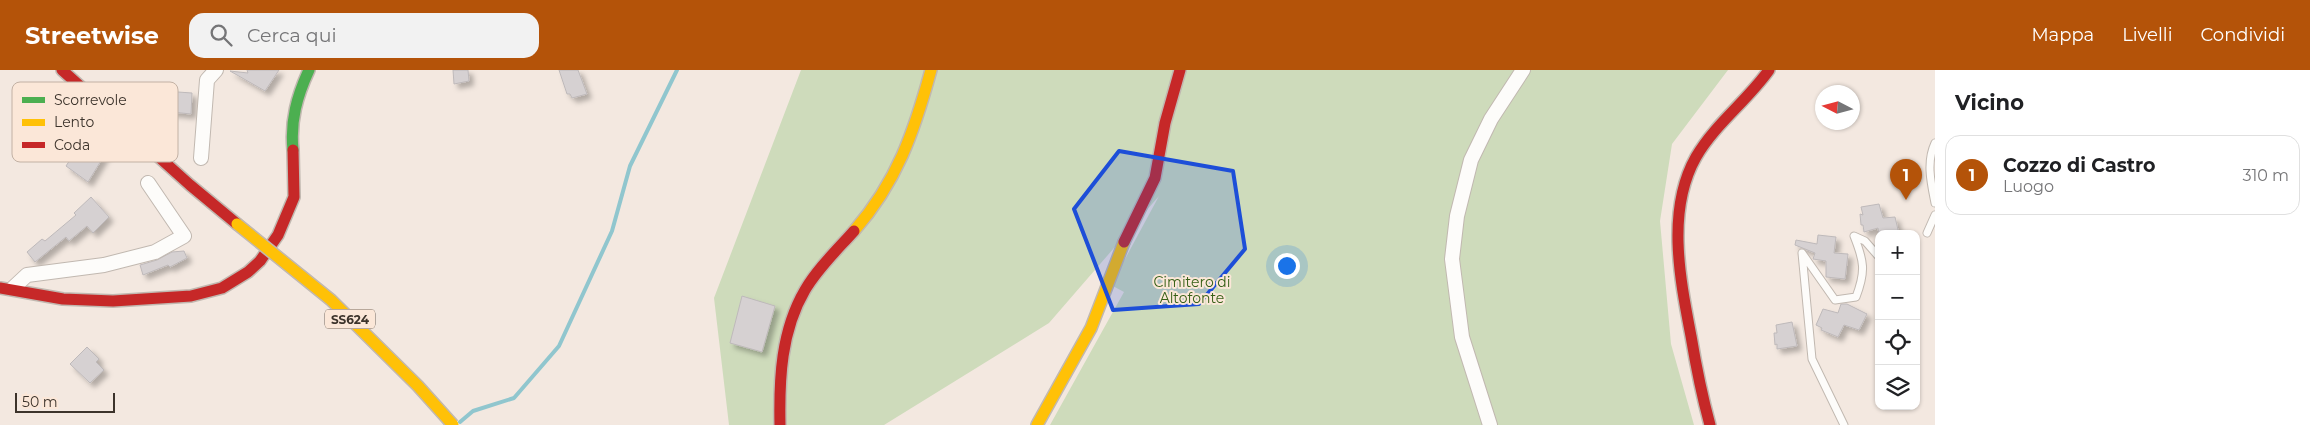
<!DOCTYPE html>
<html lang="it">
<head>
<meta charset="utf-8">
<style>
  :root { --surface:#fff; --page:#f2f2f2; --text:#202124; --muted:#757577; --line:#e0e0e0; --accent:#b45309 }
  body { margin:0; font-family:Montserrat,sans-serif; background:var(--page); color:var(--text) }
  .controls { position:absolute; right:15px; bottom:15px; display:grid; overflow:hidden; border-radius:10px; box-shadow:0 1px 4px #0004 }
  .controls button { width:45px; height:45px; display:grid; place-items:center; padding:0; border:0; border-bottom:1px solid var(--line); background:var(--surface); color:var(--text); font:25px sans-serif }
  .compass { position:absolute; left:1815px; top:15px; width:45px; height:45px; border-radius:50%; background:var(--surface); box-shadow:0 1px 4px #0004; rotate:276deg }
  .scale { position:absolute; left:15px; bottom:12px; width:100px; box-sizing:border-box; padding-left:5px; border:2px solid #3c332b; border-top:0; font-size:14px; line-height:18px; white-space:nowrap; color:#3c332b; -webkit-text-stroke:4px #fbe7d8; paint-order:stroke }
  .you { position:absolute; left:1286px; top:195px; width:18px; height:18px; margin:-12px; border:4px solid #fff; border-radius:50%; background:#1a73e8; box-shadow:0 0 0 8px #1a73e833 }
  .badge { display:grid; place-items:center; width:32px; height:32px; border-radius:50%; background:var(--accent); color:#fff; font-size:16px; font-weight:700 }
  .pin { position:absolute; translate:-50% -41px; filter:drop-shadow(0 1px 2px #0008) }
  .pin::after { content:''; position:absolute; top:26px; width:18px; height:15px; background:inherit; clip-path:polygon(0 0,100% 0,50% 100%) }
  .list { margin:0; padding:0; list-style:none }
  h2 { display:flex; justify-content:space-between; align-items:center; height:65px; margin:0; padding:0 20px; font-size:21px }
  h2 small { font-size:16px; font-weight:400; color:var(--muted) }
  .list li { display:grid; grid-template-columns:32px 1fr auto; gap:15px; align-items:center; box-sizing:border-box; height:80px; margin:0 10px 10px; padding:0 10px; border:1px solid var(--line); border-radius:15px }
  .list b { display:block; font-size:19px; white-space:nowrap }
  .list p { margin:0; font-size:16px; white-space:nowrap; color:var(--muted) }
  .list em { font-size:16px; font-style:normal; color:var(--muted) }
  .icon { flex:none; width:28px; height:28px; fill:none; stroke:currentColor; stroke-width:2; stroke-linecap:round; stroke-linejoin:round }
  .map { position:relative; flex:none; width:1935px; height:355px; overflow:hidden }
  header { display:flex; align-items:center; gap:30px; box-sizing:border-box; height:70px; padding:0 25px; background:var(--accent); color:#fff }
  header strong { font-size:24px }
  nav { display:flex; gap:28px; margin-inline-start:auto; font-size:18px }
  .search { width:350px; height:45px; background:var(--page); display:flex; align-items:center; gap:12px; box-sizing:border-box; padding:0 18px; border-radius:15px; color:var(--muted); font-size:19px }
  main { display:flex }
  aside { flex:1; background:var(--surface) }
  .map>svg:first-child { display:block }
</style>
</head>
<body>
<header>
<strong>Streetwise</strong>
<div class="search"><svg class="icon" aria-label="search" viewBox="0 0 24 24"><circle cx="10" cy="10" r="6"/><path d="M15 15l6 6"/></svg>Cerca qui</div>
<nav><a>Mappa</a><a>Livelli</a><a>Condividi</a></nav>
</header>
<main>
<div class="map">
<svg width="1935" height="355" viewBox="0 0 1935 355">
  <defs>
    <filter id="shadow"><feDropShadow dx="4.5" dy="4.5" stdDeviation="2.5" flood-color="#0004"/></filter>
  </defs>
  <rect width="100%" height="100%" fill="#f3e8e0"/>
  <path fill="#cedbbb" d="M801,0H1728L1672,74L1660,151L1671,274L1694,355H1050L1124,222L1111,215L1159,126L1049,253L884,355H729L714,228Z"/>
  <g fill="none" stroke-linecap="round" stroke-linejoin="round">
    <path stroke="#90c6ce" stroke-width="4" d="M460,352L473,341L514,328L559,276L612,161L630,96L677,0"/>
  </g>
  <path fill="#d6d1d2" stroke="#beb9ba" filter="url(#shadow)" d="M247,0H279L265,21L230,1L248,3Z
    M453,0H468L469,11L454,14Z
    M559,0H578L587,24L572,28L570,24H567Z
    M164,21L192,23L191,44L162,41Z
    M85,67L107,81L88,112L66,96Z
    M91,127L109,147L93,163L87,156L69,171L66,167L35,192L27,182L42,169L45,171L76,145L74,143Z
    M1879,134L1883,148L1895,147L1899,164H1879L1878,158L1864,162L1863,155H1861L1860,144L1863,145L1861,137Z
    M1818,165L1836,167L1834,183L1848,184L1845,209L1826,207V191L1813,189L1815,183L1795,175L1796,170L1817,174Z
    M184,181L187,188L170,197L168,195L143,205L140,195L157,190L172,182Z
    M742,226L775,236L762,282L730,273Z
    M1841,234H1847L1867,244L1859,260L1844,255L1838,267L1821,260L1822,258L1816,255L1823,239L1838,243Z
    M1792,252L1797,276L1777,279V274L1775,275L1774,263H1777L1776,255Z
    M87,277L99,289L96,292L104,300L90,313L70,294Z"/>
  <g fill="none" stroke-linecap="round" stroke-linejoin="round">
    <g stroke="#c1b8b0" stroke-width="9">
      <path id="lane" d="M1935,73C1926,92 1931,113 1935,133
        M1927,163L1935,145
        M1844,355L1812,289L1802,183L1835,230L1856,227C1866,201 1864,191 1854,166L1865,171L1879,187"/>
    </g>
    <g stroke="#c1b8b0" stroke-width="16">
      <path id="street" d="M201,88L207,10L216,0
        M13,218L27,205L104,195L155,182L184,166L148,113
        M1490,355L1462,267L1452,189L1457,146L1471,90L1491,49L1523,0"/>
    </g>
    <g stroke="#c1b8b0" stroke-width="14">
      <path id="fast" d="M293,80C290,51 297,26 309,0"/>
    </g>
    <g stroke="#c1b8b0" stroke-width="14">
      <path id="slow" d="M854,161C897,112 914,62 931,0
        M1037,355L1091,258L1124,172"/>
    </g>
    <g stroke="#c1b8b0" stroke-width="14">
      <path id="jam" d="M62,0L190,115L237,154
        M1124,172L1155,108L1165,53L1180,0
        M0,218L63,229L113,231L191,226L222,218L248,202L260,191L278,165L294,127L293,80
        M780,355C779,309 781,261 805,220C818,198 837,180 854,161
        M1710,355C1702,326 1696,296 1691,266C1680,209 1666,140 1696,87C1715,54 1747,31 1769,0"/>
    </g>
    <use href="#lane" stroke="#fdfcfa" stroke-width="7"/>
    <use href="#street" stroke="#fdfcfa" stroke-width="14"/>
    <use href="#fast" stroke="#4caf50" stroke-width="11"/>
    <use href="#slow" stroke="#ffc107" stroke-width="11"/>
    <use href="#jam" stroke="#c62828" stroke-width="11"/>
    <g stroke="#c1b8b0" stroke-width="14" stroke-linecap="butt">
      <path id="slow-bridge" d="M237,154L331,230L418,316L453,355"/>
    </g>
    <use href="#slow-bridge" stroke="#ffc107" stroke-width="11"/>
  </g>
  <path fill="#1d4ed8" fill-opacity="0.2" stroke="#1d4ed8" stroke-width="4" stroke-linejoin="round" d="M1119,81L1233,101L1245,179L1199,234L1113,240L1074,139Z"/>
  <g text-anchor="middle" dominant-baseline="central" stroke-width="4" stroke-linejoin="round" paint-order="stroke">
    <rect fill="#fbe7d8" stroke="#75695f" stroke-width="1" x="325" y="239.5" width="50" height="19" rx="4"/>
    <g font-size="12" font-weight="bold" fill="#3c332b">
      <text x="350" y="249">SS624</text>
    </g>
    <g font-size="14" fill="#366016" stroke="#fbe7d8">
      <text x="1192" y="212">Cimitero di<tspan x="1192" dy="16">Altofonte</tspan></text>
    </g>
  </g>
  <rect x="12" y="12" width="166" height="80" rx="8" fill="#fbe7d8" stroke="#c2b1a4" stroke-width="1"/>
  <rect x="22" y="27" width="23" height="6" fill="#4caf50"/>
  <rect x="22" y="49" width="23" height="7" fill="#ffc107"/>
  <rect x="22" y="72" width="23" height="6" fill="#c62828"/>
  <g font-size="14" fill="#3c332b">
    <text x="54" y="35">Scorrevole</text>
    <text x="54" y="57">Lento</text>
    <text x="54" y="80">Coda</text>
  </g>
</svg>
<div class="controls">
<button>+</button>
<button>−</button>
<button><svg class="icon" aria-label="locate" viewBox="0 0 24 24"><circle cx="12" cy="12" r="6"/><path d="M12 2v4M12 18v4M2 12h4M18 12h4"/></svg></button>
<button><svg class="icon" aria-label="layers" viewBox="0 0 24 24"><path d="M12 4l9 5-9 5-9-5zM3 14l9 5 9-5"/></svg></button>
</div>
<svg class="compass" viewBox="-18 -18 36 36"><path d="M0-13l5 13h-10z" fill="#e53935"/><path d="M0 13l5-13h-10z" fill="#757577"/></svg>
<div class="scale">50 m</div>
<div class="you"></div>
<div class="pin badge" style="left:1906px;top:130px">1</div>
</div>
<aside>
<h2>Vicino<small></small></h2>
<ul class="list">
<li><span class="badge">1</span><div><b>Cozzo di Castro</b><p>Luogo</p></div><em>310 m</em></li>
</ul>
</aside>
</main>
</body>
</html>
